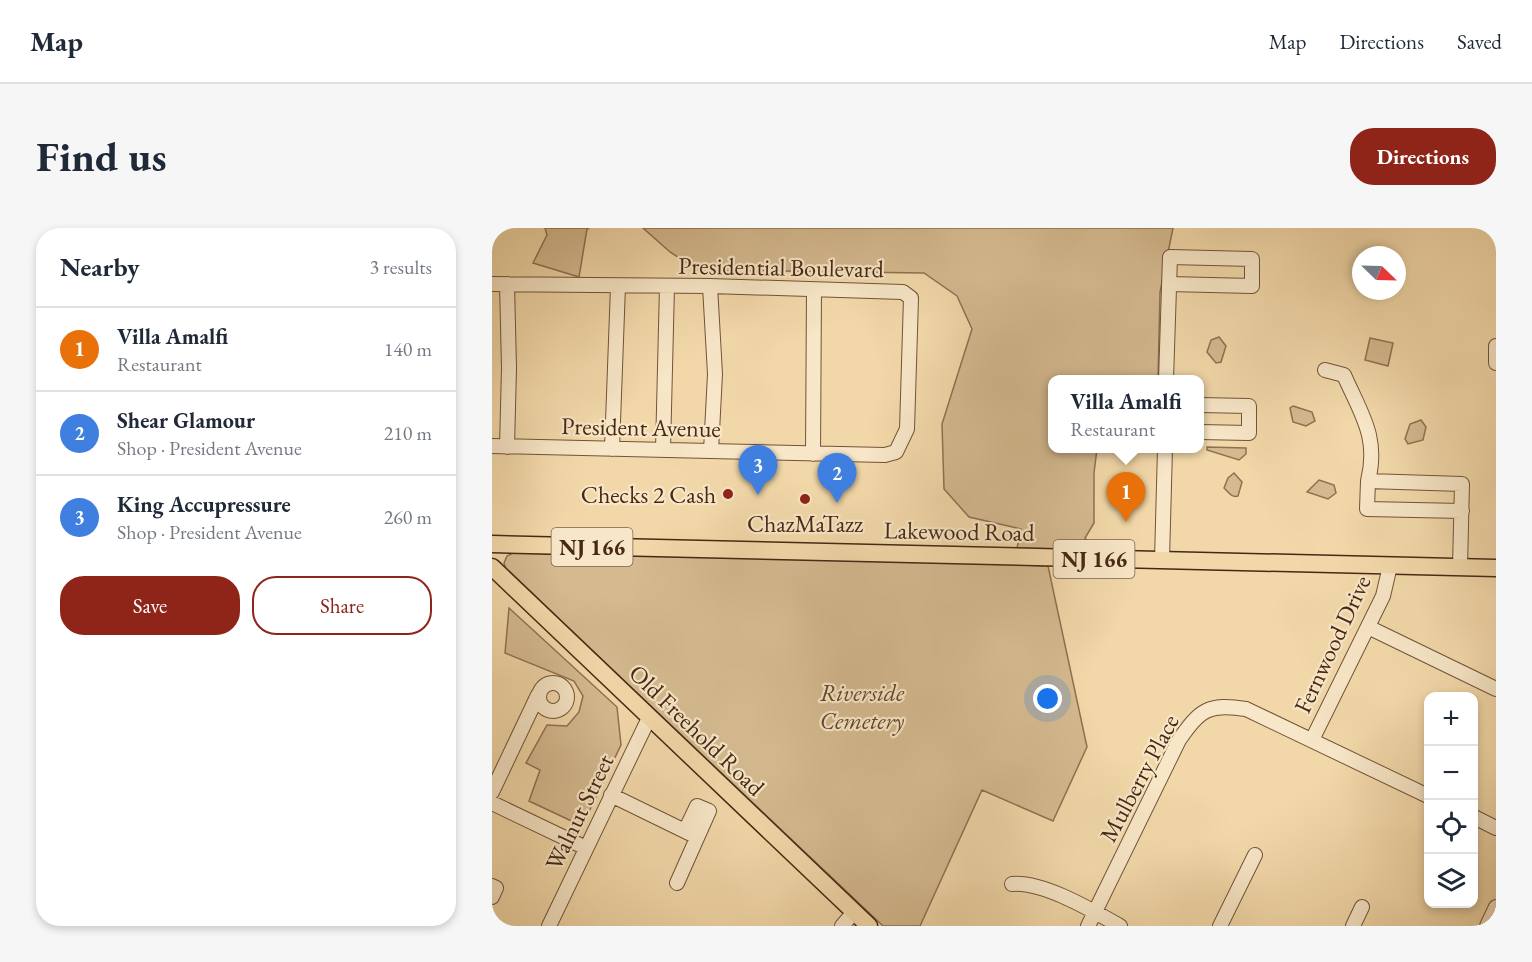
<!DOCTYPE html>
<html lang="en">
<head>
<meta charset="utf-8">
<style>
  :root { --surface:#fff; --page:#f6f6f7; --text:#1f2937; --muted:#747a83; --line:#e0e1e3; --accent:#8f2418 }
  body { margin:0; font-family:"EB Garamond",serif; background:var(--page); color:var(--text) }
  .controls { position:absolute; right:18px; bottom:18px; display:grid; overflow:hidden; border-radius:12px; box-shadow:0 3px 9px #0003 }
  .controls button { width:54px; height:54px; display:grid; place-items:center; padding:0; border:0; border-bottom:2px solid var(--line); background:var(--surface); color:var(--text); font:30px sans-serif }
  .compass { position:absolute; left:860px; top:18px; width:54px; height:54px; border-radius:50%; background:var(--surface); box-shadow:0 3px 9px #0003; rotate:113deg }
  .you { position:absolute; left:556px; top:471px; width:21px; height:21px; margin:-15px; border:4px solid #fff; border-radius:50%; background:#1a73e8; box-shadow:0 0 0 9px #1a73e833 }
  .badge { display:grid; place-items:center; width:39px; height:39px; border-radius:50%; background:var(--accent); color:#fff; font-size:20px; font-weight:700 }
  .pin { position:absolute; translate:-50% -50px; filter:drop-shadow(0 2px 3px #0008) }
  .pin::after { content:''; position:absolute; top:32px; width:21px; height:18px; background:inherit; clip-path:polygon(0 0,100% 0,50% 100%) }
  .popup { position:absolute; left:556px; top:147px; width:156px; height:78px; box-sizing:border-box; display:grid; place-content:center; border-radius:12px; background:var(--surface); filter:drop-shadow(0 2px 4px #0005); font-size:20px; white-space:nowrap; color:var(--muted) }
  .popup b { font-size:22px; color:var(--text) }
  .popup::after { content:''; position:absolute; left:50%; top:100%; margin-left:-12px; border:12px solid transparent; border-top-color:var(--surface) }
  .list { margin:0; padding:0; list-style:none }
  h2 { display:flex; justify-content:space-between; align-items:center; height:78px; margin:0; padding:0 24px; font-size:26px }
  h2 small { font-size:20px; font-weight:400; color:var(--muted) }
  .list li { display:grid; grid-template-columns:39px 1fr auto; gap:18px; align-items:center; box-sizing:border-box; height:84px; padding:0 24px; border-top:2px solid var(--line) }
  .list b { display:block; font-size:22px; white-space:nowrap }
  .list p { margin:0; font-size:20px; white-space:nowrap; color:var(--muted) }
  .list em { font-size:20px; font-style:normal; color:var(--muted) }
  .actions { display:flex; gap:12px; padding:18px 24px }
  .actions a { flex:1; padding:14px 0; border:2px solid var(--accent); border-radius:24px; text-align:center; font-size:21px; color:var(--accent) }
  .actions .main { background:var(--accent); color:#fff }
  .icon { flex:none; width:33px; height:33px; fill:none; stroke:currentColor; stroke-width:2; stroke-linecap:round; stroke-linejoin:round }
  .map { position:relative; flex:none; width:1004px; height:698px; overflow:hidden; border-radius:24px }
  header { display:flex; align-items:center; gap:36px; box-sizing:border-box; height:84px; padding:0 30px; background:var(--surface); border-bottom:2px solid var(--line) }
  header strong { font-size:28px }
  nav { display:flex; gap:33px; margin-inline-start:auto; font-size:21px }
  .intro { display:flex; align-items:center; justify-content:space-between; box-sizing:border-box; height:144px; padding:0 36px }
  h1 { margin:0; font-size:42px }
  .button { padding:15px 27px; border-radius:24px; background:var(--accent); color:#fff; font-size:21px; font-weight:700 }
  main { display:flex; gap:36px; padding:0 36px }
  aside { flex:1; background:var(--surface); border-radius:24px; box-shadow:0 3px 9px #0003 }
  .map>svg:first-child { display:block }
</style>
</head>
<body>
<header>
<strong>Map</strong>
<nav><a>Map</a><a>Directions</a><a>Saved</a></nav>
</header>
<div class="intro"><h1>Find us</h1><a class="button">Directions</a></div>
<main>
<aside>
<h2>Nearby<small>3 results</small></h2>
<ul class="list">
<li><span class="badge" style="background:#e8710a">1</span><div><b>Villa Amalfi</b><p>Restaurant</p></div><em>140 m</em></li>
<li><span class="badge" style="background:#3f7fe0">2</span><div><b>Shear Glamour</b><p>Shop · President Avenue</p></div><em>210 m</em></li>
<li><span class="badge" style="background:#3f7fe0">3</span><div><b>King Accupressure</b><p>Shop · President Avenue</p></div><em>260 m</em></li>
</ul>
<div class="actions"><a class="main">Save</a><a>Share</a></div>
</aside>
<div class="map">
<svg width="1004" height="698" viewBox="0 0 1004 698">
  <rect width="100%" height="100%" fill="#f2d8a9"/>
  <filter id="stains"><feTurbulence type="fractalNoise" baseFrequency=".00333" numOctaves="4"/><feColorMatrix values="0 0 0 0 .2 0 0 0 0 .09 0 0 0 0 .02 0 0 0 .5 -.17"/></filter>
  <radialGradient id="worn" r=".72"><stop offset=".6" stop-color="#630" stop-opacity="0"/><stop offset="1" stop-color="#630" stop-opacity=".3"/></radialGradient>
  <path fill="#d5ba90" stroke="#8e7152" stroke-width="1.5" d="M53,0H97L95,1L87,49L41,35L55,7Z
    M151,0H681L668,64L666,151L560,152V220L605,221L602,245V295L593,310L602,322L525,320L529,301L477,289L452,261L450,196L480,101L465,68L432,45L206,42L178,24Z
    M727,109L734,118L729,134L724,135L715,124L719,112Z
    M878,110L901,115L896,138L873,132Z
    M801,178L820,184L823,193L814,198L801,194L798,180Z
    M929,192L934,199L931,212L916,216L913,211L918,196Z
    M715,219L754,220V226L747,232L715,222Z
    M742,245L750,254L746,268C740,270 736,264 732,260L736,250Z
    M827,252L842,257L844,265L836,271L815,264Z
    M21,325L450,334L556,338L595,519L561,593L490,562L428,698H391L14,341L12,335L15,328Z
    M17,380L125,479L129,517L90,598L37,573L48,542L34,535L55,497L75,498L87,484L91,468L82,453L13,425Z"/>
  <g fill="none" stroke-linecap="round" stroke-linejoin="round">
    <g stroke="#715439" stroke-width="16">
      <path id="minor" d="M0,56L218,58L411,64L419,70L415,201L404,224L393,227L0,218
        M218,58L223,146L219,223
        M1004,118V135
        M833,142L852,147C869,186 887,209 876,253
        M674,152L678,29L760,31V58L677,56
        M708,177L757,178V205L708,204
        M15,219L17,140L15,56
        M120,221L126,58
        M171,222L175,58
        M321,226L322,62
        M670,332L673,220
        M968,339L970,256L876,253L875,281L970,283
        M876,399L1004,461
        M47 469a14 14 0 1 1 28 0a14 14 0 1 1-28 0Z
        M820,512L891,368L898,338
        M0,564L46,467
        M119,567L201,607
        M0,575L94,620
        M982,589L1004,600
        M185,655L217,583L205,578L193,603
        M520,656C551,653 601,683 628,698
        M0,658L4,660L0,669
        M57,698L157,490
        M350,698L362,684
        M596,698L687,512C708,482 716,475 754,481L936,568
        M728,698L763,627
        M861,698L870,679
        M995,698L1004,679"/>
    </g>
    <g stroke="#462814" stroke-width="19">
      <path id="major" d="M0,316L1004,340
        M0,339L377,698"/>
    </g>
    <use href="#minor" stroke="#f7e6c7" stroke-width="14"/>
    <use href="#major" stroke="#f2d8a9" stroke-width="16"/>
  </g>
  <g fill="#8f2418" stroke="#f7e6c7" stroke-width="2">
    <circle cx="236" cy="266" r="6"/>
    <circle cx="313" cy="271" r="6"/>
  </g>
  <g text-anchor="middle" dominant-baseline="central" stroke-width="4.5" stroke-linejoin="round" paint-order="stroke">
    <g fill="#f7e6c7" stroke="#7b614a" stroke-width="1.5">
      <rect x="59.5" y="300" width="81" height="38" rx="4.5"/>
      <rect x="561.5" y="312" width="81" height="38" rx="4.5"/>
    </g>
    <g font-size="22" font-weight="bold" fill="#462814">
      <text x="100" y="319">NJ 166</text>
      <text x="602" y="331">NJ 166</text>
    </g>
    <g font-size="24" fill="#462814" stroke="#f7e6c7">
      <text transform="translate(289 39) rotate(1)">Presidential Boulevard</text>
      <text transform="translate(149 199) rotate(1)">President Avenue</text>
      <text transform="translate(467 303) rotate(1)">Lakewood Road</text>
      <text transform="translate(840 416) rotate(-65)">Fernwood Drive</text>
      <text transform="translate(205 502) rotate(44)">Old Freehold Road</text>
      <text transform="translate(647 550) rotate(-62)">Mulberry Place</text>
      <text transform="translate(87 584) rotate(-64)">Walnut Street</text>
    </g>
    <g font-size="24" fill="#462814" stroke="#f7e6c7" text-anchor="end">
      <text x="224" y="266">Checks 2 Cash</text>
      <text x="313" y="295" text-anchor="middle">ChazMaTazz</text>
    </g>
    <g font-size="24" font-style="italic" fill="#63452d" stroke="#f7e6c7">
      <text x="370" y="464">Riverside<tspan x="370" dy="28">Cemetery</tspan></text>
    </g>
  </g>
  <rect width="100%" height="100%" filter="url(#stains)"/>
  <rect width="100%" height="100%" fill="url(#worn)"/>
</svg>
<div class="controls">
<button>+</button>
<button>−</button>
<button><svg class="icon" aria-label="locate" viewBox="0 0 24 24"><circle cx="12" cy="12" r="6"/><path d="M12 2v4M12 18v4M2 12h4M18 12h4"/></svg></button>
<button><svg class="icon" aria-label="layers" viewBox="0 0 24 24"><path d="M12 4l9 5-9 5-9-5zM3 14l9 5 9-5"/></svg></button>
</div>
<svg class="compass" viewBox="-18 -18 36 36"><path d="M0-13l5 13h-10z" fill="#e53935"/><path d="M0 13l5-13h-10z" fill="#747a83"/></svg>
<div class="you"></div>
<div class="pin badge" style="left:634px;top:294px;background:#e8710a">1</div>
<div class="popup"><b>Villa Amalfi</b>Restaurant</div>
<div class="pin badge" style="left:345px;top:275px;background:#3f7fe0">2</div>
<div class="pin badge" style="left:266px;top:267px;background:#3f7fe0">3</div>
</div>
</main>
</body>
</html>
